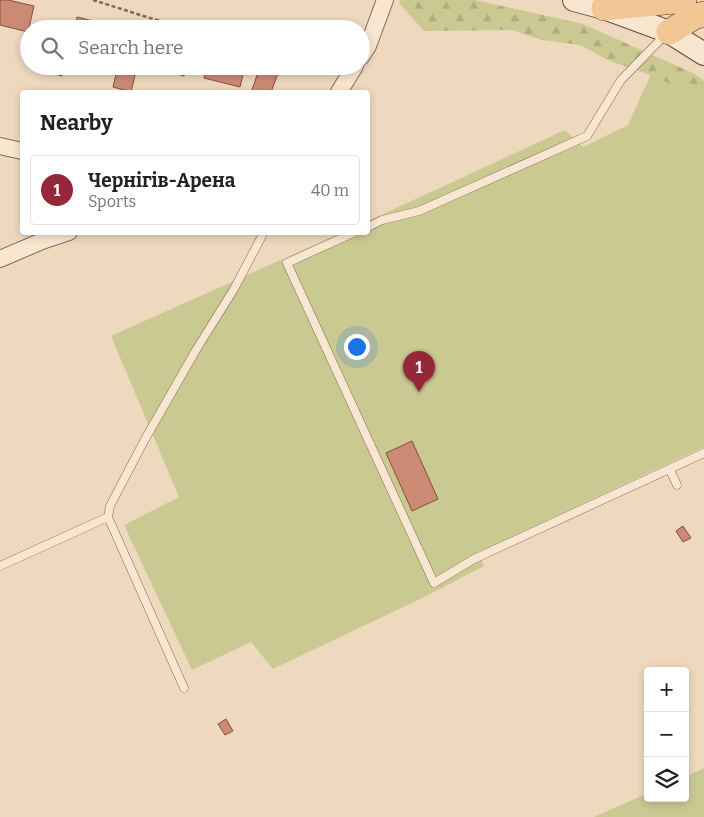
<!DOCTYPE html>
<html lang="en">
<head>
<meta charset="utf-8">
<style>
  :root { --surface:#fff; --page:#f6f6f6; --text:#222; --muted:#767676; --line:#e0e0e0; --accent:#95273a }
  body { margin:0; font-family:Bitter,serif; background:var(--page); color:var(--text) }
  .controls { position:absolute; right:15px; bottom:15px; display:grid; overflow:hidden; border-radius:5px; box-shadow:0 2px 8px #0003 }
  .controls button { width:45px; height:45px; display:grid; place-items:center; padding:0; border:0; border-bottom:1px solid var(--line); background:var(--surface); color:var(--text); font:25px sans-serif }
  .you { position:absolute; left:356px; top:346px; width:18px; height:18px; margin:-12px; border:4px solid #fff; border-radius:50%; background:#1a73e8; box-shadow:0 0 0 8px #1a73e833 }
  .badge { display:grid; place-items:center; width:32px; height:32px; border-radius:50%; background:var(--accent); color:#fff; font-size:16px; font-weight:700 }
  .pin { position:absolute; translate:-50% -41px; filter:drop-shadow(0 1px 2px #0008) }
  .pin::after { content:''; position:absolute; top:26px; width:18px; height:15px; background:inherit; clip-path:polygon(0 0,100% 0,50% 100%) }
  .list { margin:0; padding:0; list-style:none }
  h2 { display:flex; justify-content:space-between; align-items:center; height:65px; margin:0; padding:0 20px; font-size:21px }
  h2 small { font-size:16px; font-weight:400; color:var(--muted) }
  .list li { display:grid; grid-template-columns:32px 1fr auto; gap:15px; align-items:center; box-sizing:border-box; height:70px; margin:0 10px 10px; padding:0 10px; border:1px solid var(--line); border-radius:5px }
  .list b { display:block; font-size:19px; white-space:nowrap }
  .list p { margin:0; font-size:16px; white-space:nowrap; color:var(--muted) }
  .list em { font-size:16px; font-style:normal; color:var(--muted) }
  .icon { flex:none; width:28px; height:28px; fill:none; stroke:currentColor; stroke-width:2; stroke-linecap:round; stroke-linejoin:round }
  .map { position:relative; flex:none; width:704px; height:817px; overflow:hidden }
  .search { position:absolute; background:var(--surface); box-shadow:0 2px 8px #0003; left:20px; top:20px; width:350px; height:55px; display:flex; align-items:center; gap:12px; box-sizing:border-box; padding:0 18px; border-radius:28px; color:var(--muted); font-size:19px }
  .panel { position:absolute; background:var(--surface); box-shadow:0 2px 8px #0003; left:20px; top:90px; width:350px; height:145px; border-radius:5px }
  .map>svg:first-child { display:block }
</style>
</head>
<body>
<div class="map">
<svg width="704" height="817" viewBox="0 0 704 817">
  <defs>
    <pattern id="forest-firs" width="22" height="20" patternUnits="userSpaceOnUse" patternTransform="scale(1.25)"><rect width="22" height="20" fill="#cbc992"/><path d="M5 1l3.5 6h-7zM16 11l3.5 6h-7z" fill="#afac7d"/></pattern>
  </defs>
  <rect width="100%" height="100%" fill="#eed8be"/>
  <path fill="url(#forest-firs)" d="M401,0H475L583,24L695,74L704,81V105L656,77L610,61L580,45L542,40L512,30L424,31L399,3Z"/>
  <path fill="#cbc992" d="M651,74L704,102V447L478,552L484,566L420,599L273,669L251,642L192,670L124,525L179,497L111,336L341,233L368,232V221L565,130L583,147L628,125Z
    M704,768V817H594L648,793V798H685V777Z"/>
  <path fill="#cc8a74" stroke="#854e3d" d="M0,0H8L34,6L28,32L0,25Z
    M77,17L114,26L113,29H74Z
    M39,23L64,29H37Z
    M44,66H65L62,76L43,71Z
    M118,66L137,67L131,92L113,87Z
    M148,66H187L184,76Z
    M206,66H245L240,87L204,78Z
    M260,66L279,71L271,92H259L252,90Z
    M412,441L438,499L412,511L386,453Z
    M683,526L691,538L683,542L676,531Z
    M226,719L233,731L225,735L218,724Z"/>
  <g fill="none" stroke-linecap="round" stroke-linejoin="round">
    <g stroke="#866857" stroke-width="9">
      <path id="service" d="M368,227L382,220L419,211L587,136L621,80L666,34
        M355,232L287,263L434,583L474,559L704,453
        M670,470L677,485
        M108,517L184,688
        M0,566L108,517L110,506L144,441L196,350L234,289L264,232"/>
    </g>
    <g stroke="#866857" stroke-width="18">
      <path id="minor" d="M361,57L368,46L385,0
        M339,92L355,66
        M0,146L22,151
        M0,259L42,241L69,232"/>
    </g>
    <g stroke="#67493a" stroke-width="24">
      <path id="secondary" d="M574,0L604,8L669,32L704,54"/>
    </g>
    <g stroke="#53382c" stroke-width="26">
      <path id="primary" d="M604,8L684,0
        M669,32L694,17L704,14"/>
    </g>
    <path stroke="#866857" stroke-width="2.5" stroke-dasharray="4 2.5" stroke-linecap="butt" d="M93,0L153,19L191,29"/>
    <use href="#service" stroke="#f9e6d1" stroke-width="8"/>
    <use href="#minor" stroke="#f9e6d1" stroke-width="16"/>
    <use href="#secondary" stroke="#f9e6d1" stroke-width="22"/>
    <use href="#primary" stroke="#f2c695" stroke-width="25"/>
  </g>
</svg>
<div class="controls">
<button>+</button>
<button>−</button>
<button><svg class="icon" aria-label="layers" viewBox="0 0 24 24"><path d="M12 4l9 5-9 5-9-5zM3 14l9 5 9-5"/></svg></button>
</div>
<div class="you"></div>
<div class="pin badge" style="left:419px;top:392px">1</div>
<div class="search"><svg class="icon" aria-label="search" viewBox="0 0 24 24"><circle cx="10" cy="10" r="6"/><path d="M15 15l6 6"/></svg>Search here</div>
<section class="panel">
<h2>Nearby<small></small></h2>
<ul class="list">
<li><span class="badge">1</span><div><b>Чернігів-Арена</b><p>Sports</p></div><em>40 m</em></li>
</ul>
</section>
</div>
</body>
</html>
